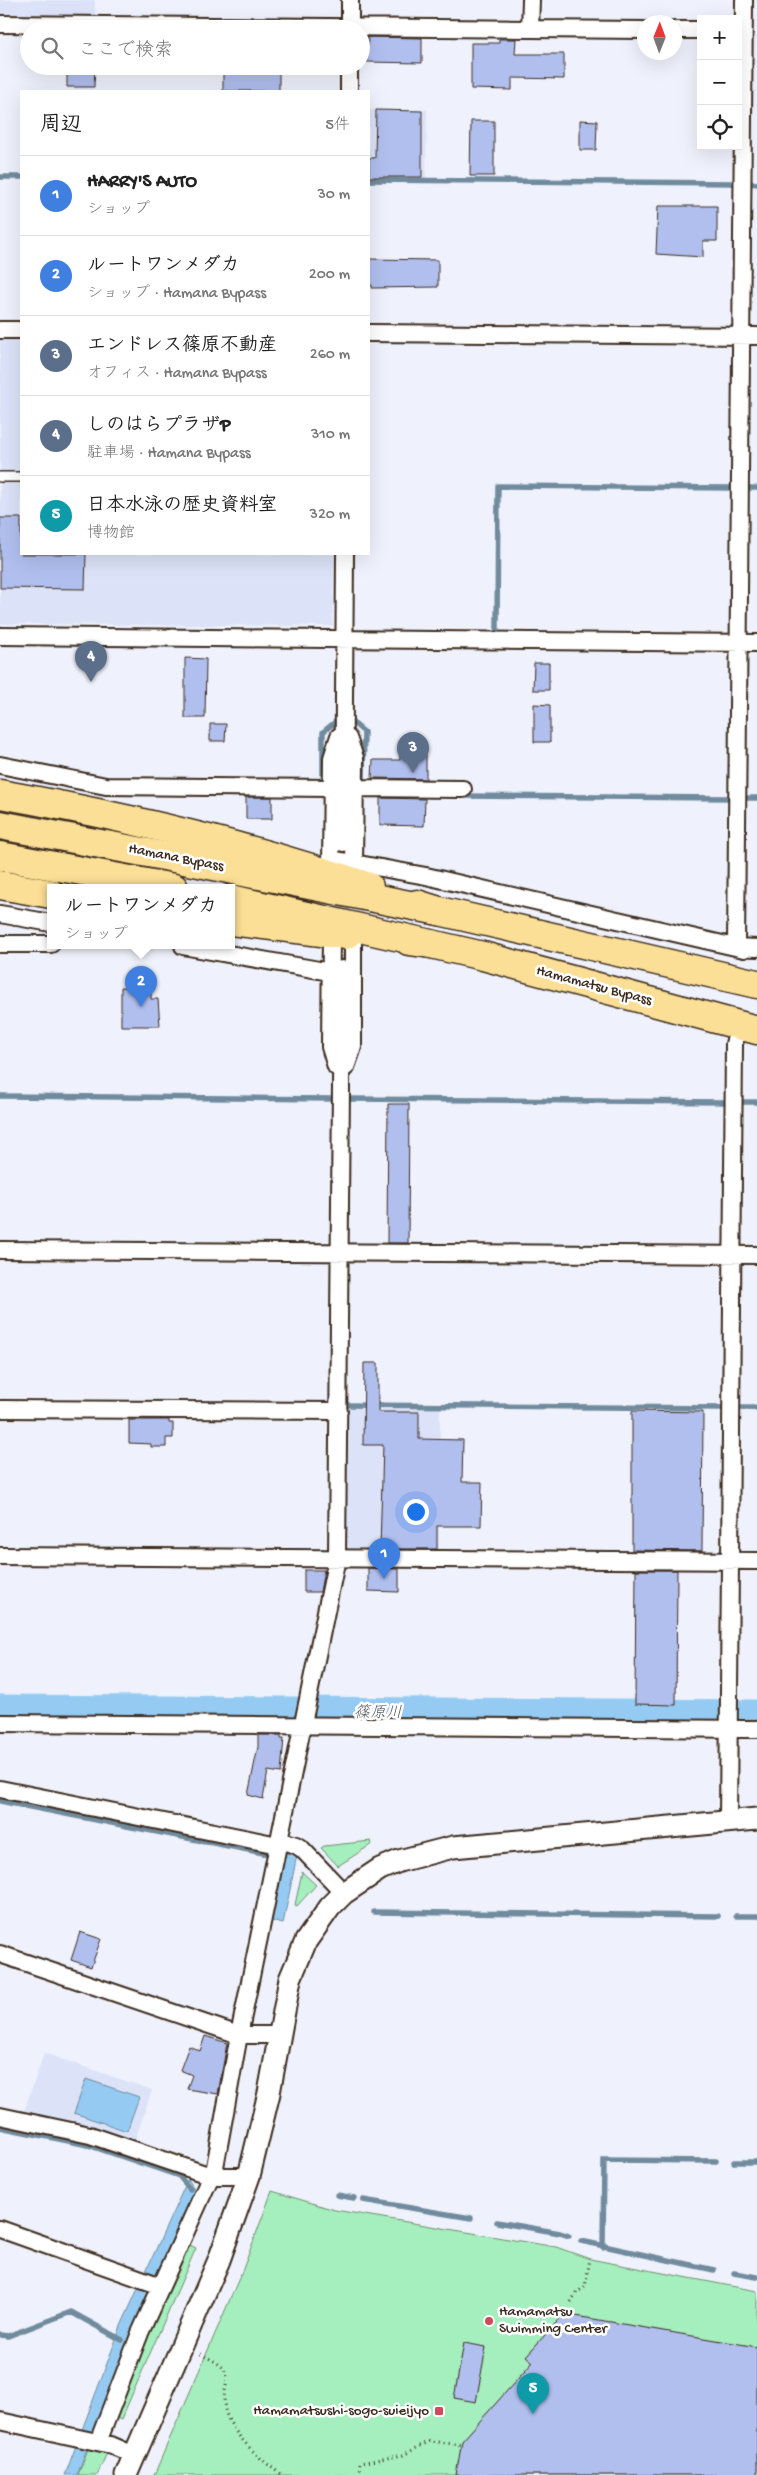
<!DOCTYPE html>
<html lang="ja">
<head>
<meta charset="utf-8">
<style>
  :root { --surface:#fff; --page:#f2f2f2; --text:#222; --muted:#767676; --line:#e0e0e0; --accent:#1a73e8 }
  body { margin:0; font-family:"Gochi Hand","Klee One",sans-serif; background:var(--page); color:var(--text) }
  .controls { position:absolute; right:15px; top:15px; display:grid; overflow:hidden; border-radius:0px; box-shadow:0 5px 20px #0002 }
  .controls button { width:45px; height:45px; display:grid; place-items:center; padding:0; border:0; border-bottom:1px solid var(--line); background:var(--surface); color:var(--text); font:25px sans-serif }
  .compass { position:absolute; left:637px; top:15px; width:45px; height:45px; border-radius:50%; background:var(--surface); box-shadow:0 5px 20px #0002; rotate:1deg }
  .you { position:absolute; left:415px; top:1511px; width:18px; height:18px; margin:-12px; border:4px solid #fff; border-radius:50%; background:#1a73e8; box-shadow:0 0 0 8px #1a73e833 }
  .badge { display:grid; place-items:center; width:32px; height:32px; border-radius:50%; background:var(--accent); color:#fff; font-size:16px; font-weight:700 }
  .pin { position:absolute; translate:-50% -41px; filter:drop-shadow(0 1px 2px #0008) }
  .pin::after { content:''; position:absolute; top:26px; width:18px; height:15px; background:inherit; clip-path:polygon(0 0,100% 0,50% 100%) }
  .popup { position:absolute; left:47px; top:884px; width:188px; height:65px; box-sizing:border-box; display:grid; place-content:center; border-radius:0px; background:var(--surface); filter:drop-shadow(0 1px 4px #0005); font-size:16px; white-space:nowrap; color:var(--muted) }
  .popup b { font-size:19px; color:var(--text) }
  .popup::after { content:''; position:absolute; left:50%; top:100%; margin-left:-10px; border:10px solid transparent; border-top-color:var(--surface) }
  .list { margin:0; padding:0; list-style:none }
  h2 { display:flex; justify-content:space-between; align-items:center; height:65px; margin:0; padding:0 20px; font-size:21px }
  h2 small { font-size:16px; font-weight:400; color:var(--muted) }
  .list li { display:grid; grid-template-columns:32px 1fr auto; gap:15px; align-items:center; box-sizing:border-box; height:80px; padding:0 20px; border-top:1px solid var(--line) }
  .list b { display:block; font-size:19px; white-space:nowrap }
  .list p { margin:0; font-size:16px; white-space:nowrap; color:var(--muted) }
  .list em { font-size:16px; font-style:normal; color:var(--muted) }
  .icon { flex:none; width:28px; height:28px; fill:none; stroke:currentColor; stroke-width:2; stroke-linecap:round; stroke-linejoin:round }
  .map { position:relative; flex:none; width:757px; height:2475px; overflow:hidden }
  .search { position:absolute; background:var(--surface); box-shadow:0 5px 20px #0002; left:20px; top:20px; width:350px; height:55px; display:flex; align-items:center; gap:12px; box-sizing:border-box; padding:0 18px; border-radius:28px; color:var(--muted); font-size:19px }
  .panel { position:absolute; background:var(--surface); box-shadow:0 5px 20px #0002; left:20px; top:90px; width:350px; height:465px; border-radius:0px }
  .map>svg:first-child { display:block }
</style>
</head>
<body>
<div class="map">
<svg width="757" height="2475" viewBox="0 0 757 2475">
  <rect width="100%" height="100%" fill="#eff2fc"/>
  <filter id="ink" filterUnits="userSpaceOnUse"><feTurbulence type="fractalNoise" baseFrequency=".02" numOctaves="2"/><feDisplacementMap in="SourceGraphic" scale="10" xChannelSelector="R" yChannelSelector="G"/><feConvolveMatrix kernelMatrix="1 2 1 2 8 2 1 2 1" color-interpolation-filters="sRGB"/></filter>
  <g filter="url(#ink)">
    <path fill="#dce3f8" d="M0,0H95V19H0Z
      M369,110H427L426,179H369Z
      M0,337H21V554H334L333,626L0,624Z
      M346,1406L440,1407L439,1552L349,1551L345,1547Z
      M44,2053L152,2090L134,2143L23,2114Z"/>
    <path fill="#a5eebd" stroke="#708c6e" d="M371,1841L372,1844L338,1866L321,1848L324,1846Z
      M302,1872L316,1885L297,1906L295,1905Z
      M272,2191L335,2210L556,2247L590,2259L757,2291V2475H154L243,2269Z
      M188,2244L196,2248L121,2420L115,2417L146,2336Z
      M88,2449L107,2453L97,2475H78Z"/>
    <path fill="#95cbf3" stroke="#718b9e" d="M285,1853L297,1855L283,1924L271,1921Z
      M86,2079L139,2097L127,2131L74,2113Z
      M188,2179L195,2190L132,2330L77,2475H65L121,2326Z"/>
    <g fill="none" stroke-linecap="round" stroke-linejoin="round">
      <path stroke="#718b9e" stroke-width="5.5" d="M0,177H21
        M369,180L734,183
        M751,183L757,184
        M748,488H757
        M497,629L498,486L731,488
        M352,722L364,732L363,782
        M323,779V732L335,722
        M462,796L730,798
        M744,798H757
        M0,1096L334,1099
        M348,1099L726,1102
        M740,1102H757
        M346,1405L722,1408
        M739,1408H757
        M0,1801L268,1854
        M374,1912L718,1916
        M736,1916H757
        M0,2127L88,2145L179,2176L190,2189
        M734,2162H757
        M337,2195L354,2198
        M363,2200L471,2218
        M497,2222L560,2233L569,2236
        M581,2241L714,2270
        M603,2247L604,2160L716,2161
        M734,2273L757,2277
        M0,2335L8,2336L71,2312L122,2340"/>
      <path stroke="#95cbf3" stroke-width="35" d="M0,1712L757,1717"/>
    </g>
    <path fill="#b1bfef" stroke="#3b2a1e" d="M368,37L422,38V63L367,62Z
      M499,39H516L515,54H564V79L512,78V90L471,89V43H499Z
      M67,66H95L94,87H67Z
      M223,66H279V91H223Z
      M376,110L422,111V177H369V158H375Z
      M580,120L597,121L596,150H580Z
      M471,121H494V176H470Z
      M658,206H717V241H703V257L656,254Z
      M369,259L438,260V287L372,288V285H369Z
      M0,518H21V554H86L85,589L0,588Z
      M185,658L206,659L205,718H185Z
      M534,663H549V690H533Z
      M534,704L550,705V742H534Z
      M210,724H226L225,741H210Z
      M400,755H426V779L372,778L373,760H400Z
      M246,797H272V819H246Z
      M380,798L425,799L424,826L380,825Z
      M121,987L141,988V992H151V999H158L160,1026H121Z
      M388,1104H409L408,1243H387Z
      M364,1363H378V1412H419V1439L463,1440L462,1482H482L481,1526H437V1549H380L383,1445H363Z
      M632,1411L703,1412L702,1551L632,1550Z
      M129,1420H169V1423H173V1438H166V1447H151V1444L129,1443Z
      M368,1568L399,1569V1592L368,1591Z
      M304,1570H324L320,1592H304Z
      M636,1570H677L676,1705L635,1704Z
      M258,1735H281V1738H284L281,1773L268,1771L263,1799L248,1795L258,1747Z
      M80,1932L101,1939L91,1967L71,1960Z
      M205,2036L227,2043L218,2094L187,2089L192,2075L180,2070L189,2046L200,2051Z
      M564,2314L757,2347V2475H456L462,2441L533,2362L526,2356Z
      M464,2343L486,2347L476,2402L454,2398Z"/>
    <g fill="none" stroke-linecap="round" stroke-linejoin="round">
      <path stroke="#cbcad0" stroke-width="16" stroke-dasharray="16 8" stroke-linecap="butt" d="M342,969L343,843"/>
      <g stroke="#3b2a1e" stroke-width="12">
        <path id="service" d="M0,477H21"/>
      </g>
      <g stroke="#3b2a1e" stroke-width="20">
        <path id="minor" d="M744,0L736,947L757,948
          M0,24L644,30
          M350,29V0
          M530,29L531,0
          M674,30H701
          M349,91V66
          M0,330H21
          M369,333L757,336
          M0,636L757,643
          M348,738L355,758L354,872
          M0,765L106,786L332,788
          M355,788L463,789
          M343,843L345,554
          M331,859L426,876L744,949
          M331,870L332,758L339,736
          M0,914L51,923
          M331,933L330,1047L336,1067
          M0,944H51
          M183,946L330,972
          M346,1067L353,1047V936
          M0,1250L757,1255
          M0,1409L339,1411
          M0,1556L757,1561
          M0,1723L757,1729
          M0,1789L278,1845
          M728,1822L734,1044L739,1025
          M279,1840L296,1845L302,1849L344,1893
          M0,1954L239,2035H279
          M0,2116L90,2135L211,2176H249
          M0,2229L161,2286
          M0,2421L111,2445L134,2455
          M98,2442L140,2333L215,2167L239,2035L337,1558L342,969"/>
      </g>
      <g stroke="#3b2a1e" stroke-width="25">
        <path id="tertiary" d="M126,2475L219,2260L249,2176L269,2093L290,1979L306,1941L330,1907L344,1893L380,1869L399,1861L453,1847L757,1819"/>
      </g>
      <g stroke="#3b2a1e" stroke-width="31">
        <path id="trunk" d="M0,794C124,816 250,846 369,887
          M0,885L51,894
          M417,904L439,911L757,984
          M231,921L346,935
          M409,941L431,944L483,956L757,1030"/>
      </g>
      <g stroke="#3b2a1e" stroke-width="31">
        <path id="motorway" d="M0,825L164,856L439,911
          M0,856L174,888
          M231,899L431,944"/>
      </g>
      <path stroke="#3b2a1e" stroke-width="3" stroke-dasharray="1 4" stroke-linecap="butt" d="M571,2302L577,2292L585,2287L590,2259
        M200,2354C246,2374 217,2382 226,2413C232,2434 265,2465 283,2475
        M359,2475L360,2463L403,2455L430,2441L462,2445"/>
      <use href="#service" stroke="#fff" stroke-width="9"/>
      <use href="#minor" stroke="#fff" stroke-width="16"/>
      <use href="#tertiary" stroke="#fff" stroke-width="21"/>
      <use href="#trunk" stroke="#fbdf96" stroke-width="28"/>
      <use href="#motorway" stroke="#fbdf96" stroke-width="28"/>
    </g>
  </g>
  <g fill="#d1495b" stroke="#fff" stroke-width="2">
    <circle cx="489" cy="2321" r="5"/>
    <rect x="434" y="2406" width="10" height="10" rx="2.5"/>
  </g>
  <g text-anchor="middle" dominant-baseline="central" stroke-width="5" stroke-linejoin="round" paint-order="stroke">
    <g font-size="15" fill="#3b2a1e" stroke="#fff">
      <text transform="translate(176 858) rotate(11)">Hamana Bypass</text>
      <text transform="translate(594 986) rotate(15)">Hamamatsu Bypass</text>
    </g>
    <g font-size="15" fill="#3b2a1e" stroke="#fff" text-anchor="start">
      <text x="499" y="2312">Hamamatsu<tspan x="499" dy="17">Swimming Center</tspan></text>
      <text x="429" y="2411" text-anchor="end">Hamamatsushi-sogo-suieijyo</text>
    </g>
    <g font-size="16" font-style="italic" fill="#565a5e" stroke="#fff">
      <text x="378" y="1714">篠原川</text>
    </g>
  </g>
</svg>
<div class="controls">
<button>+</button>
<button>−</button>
<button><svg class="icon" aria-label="locate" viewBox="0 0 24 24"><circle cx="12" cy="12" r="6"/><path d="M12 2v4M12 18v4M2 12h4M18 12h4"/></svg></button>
</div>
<svg class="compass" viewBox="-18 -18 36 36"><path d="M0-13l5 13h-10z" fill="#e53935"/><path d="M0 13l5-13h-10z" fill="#767676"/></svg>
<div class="you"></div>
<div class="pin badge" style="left:384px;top:1579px;background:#3f7fe0">1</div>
<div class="pin badge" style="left:141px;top:1007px;background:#3f7fe0">2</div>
<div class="popup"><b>ルートワンメダカ</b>ショップ</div>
<div class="pin badge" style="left:413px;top:773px;background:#5c6f8a">3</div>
<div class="pin badge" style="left:91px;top:682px;background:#5c6f8a">4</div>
<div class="pin badge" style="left:533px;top:2414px;background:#0f9aa8">5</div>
<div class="search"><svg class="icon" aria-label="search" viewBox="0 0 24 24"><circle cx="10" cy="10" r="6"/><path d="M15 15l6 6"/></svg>ここで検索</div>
<section class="panel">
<h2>周辺<small>5件</small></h2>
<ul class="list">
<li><span class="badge" style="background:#3f7fe0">1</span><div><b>HARRY'S AUTO</b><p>ショップ</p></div><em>30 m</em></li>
<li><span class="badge" style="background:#3f7fe0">2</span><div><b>ルートワンメダカ</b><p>ショップ · Hamana Bypass</p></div><em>200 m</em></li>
<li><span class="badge" style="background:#5c6f8a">3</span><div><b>エンドレス篠原不動産</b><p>オフィス · Hamana Bypass</p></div><em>260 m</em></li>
<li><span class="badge" style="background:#5c6f8a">4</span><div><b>しのはらプラザP</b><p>駐車場 · Hamana Bypass</p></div><em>310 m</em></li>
<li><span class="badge" style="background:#0f9aa8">5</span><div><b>日本水泳の歴史資料室</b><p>博物館</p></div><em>320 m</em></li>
</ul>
</section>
</div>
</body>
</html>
